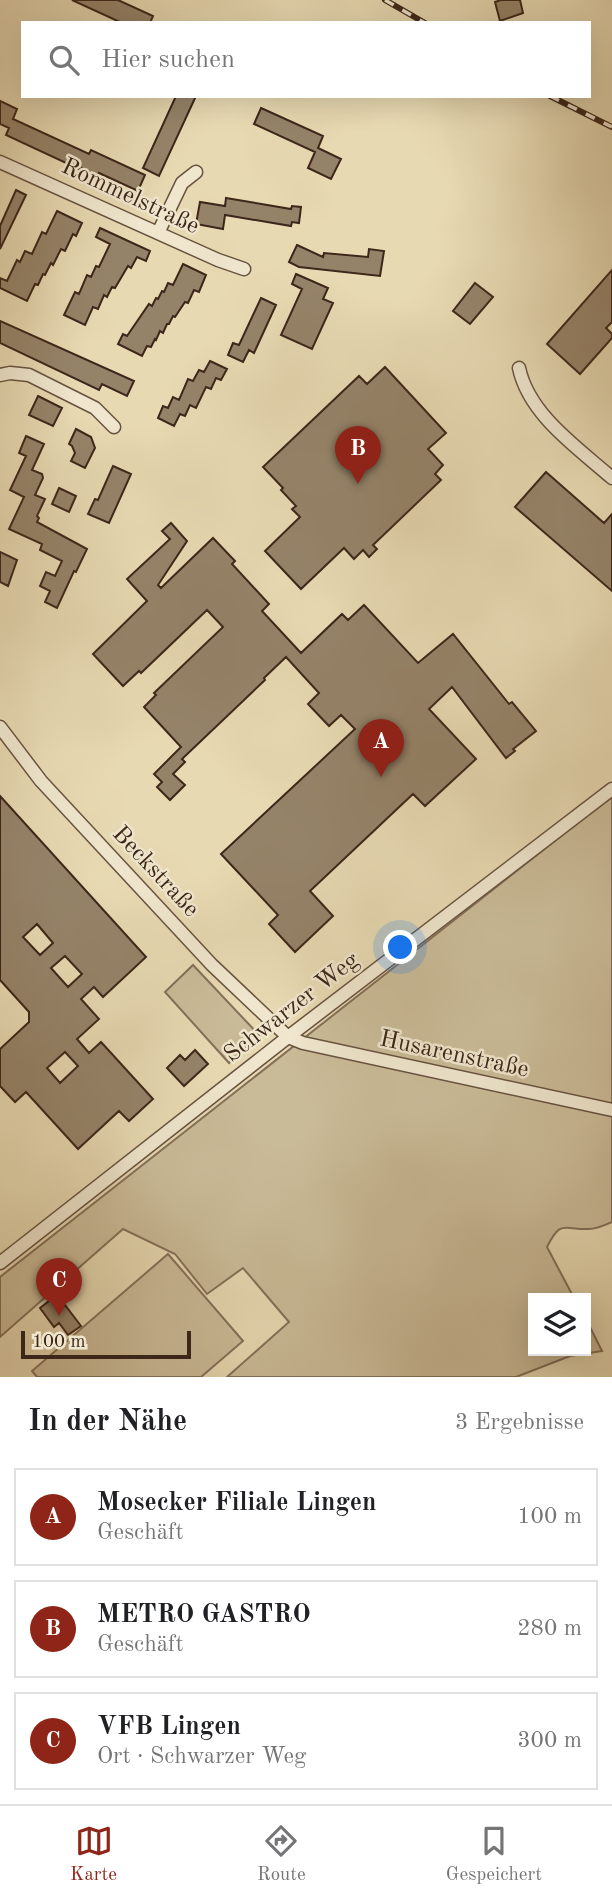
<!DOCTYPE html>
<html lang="de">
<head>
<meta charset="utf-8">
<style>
  :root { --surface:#fff; --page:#f6f6f6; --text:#202124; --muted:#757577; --line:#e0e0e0; --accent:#8f2418 }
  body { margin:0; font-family:"Old Standard TT",serif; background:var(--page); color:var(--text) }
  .controls { position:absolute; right:21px; bottom:21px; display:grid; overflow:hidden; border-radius:0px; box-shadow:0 7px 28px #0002 }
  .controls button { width:63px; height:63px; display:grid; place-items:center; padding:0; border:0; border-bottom:2px solid var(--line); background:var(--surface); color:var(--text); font:35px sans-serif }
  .scale { position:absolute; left:21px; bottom:18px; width:170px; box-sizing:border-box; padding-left:7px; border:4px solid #3d261a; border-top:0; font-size:19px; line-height:24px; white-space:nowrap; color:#3d261a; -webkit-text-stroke:5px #efe6cd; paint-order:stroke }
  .you { position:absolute; left:401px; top:948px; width:24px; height:24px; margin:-18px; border:5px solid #fff; border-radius:50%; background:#1a73e8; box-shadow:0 0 0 10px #1a73e833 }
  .badge { display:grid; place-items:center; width:46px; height:46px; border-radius:50%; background:var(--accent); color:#fff; font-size:23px; font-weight:700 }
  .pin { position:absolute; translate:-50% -58px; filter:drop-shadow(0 2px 4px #0008) }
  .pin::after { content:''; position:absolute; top:37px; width:24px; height:21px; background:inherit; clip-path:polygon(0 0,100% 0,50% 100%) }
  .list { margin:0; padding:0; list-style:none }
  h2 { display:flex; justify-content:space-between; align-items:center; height:91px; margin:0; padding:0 28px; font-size:30px }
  h2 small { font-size:23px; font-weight:400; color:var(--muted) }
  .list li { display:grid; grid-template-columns:46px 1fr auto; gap:21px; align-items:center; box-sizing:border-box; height:98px; margin:0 14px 14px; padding:0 14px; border:2px solid var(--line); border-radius:0px }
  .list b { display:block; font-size:26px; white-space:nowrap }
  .list p { margin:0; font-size:23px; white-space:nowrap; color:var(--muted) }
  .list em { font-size:23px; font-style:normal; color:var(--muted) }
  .icon { flex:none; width:38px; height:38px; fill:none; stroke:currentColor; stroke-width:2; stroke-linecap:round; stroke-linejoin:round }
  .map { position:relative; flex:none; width:612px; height:1377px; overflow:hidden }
  .search { position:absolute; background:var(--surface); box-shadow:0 7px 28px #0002; left:21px; right:21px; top:21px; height:77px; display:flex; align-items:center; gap:18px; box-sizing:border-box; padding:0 24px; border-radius:0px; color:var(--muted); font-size:26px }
  .sheet { height:427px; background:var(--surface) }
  nav { display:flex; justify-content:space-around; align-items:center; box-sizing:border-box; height:98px; border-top:2px solid var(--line); background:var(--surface); font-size:19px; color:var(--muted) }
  nav a { display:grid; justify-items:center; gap:4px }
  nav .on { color:var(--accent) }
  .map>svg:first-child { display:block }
</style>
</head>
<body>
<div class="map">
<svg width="612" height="1377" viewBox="0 0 612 1377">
  <rect width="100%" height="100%" fill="#e7d9b2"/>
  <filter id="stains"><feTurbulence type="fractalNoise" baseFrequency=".00286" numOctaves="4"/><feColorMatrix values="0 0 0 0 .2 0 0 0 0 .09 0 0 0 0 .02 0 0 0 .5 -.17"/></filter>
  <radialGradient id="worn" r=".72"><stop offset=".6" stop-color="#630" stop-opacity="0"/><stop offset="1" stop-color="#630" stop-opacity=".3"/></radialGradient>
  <path fill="#cabb98" stroke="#847059" stroke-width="2" d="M612,796V1222C605,1225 597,1229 589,1229C563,1230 561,1219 547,1247L574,1298H533V1351H586V1319L602,1351L570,1356L516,1377H227L289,1322L243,1268L207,1294L175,1254L123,1229L0,1337V1277Z
    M193,965L259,1035L229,1063L165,992Z
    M168,1254L243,1341L201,1377H37L32,1371Z"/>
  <path fill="#958369" stroke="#3d261a" stroke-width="2" fill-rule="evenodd" d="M72,0H118L153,16L150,23H122Z
    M501,0H520L523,13L500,21L495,2Z
    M176,96H196L159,176L143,168Z
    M0,101L17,109L13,119L89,154L91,150L145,175L138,191L99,173L98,176L82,168L81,170L6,135L9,128L0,124Z
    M261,108L323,136L318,148L341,159L331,179L308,168L315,152L254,124Z
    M16,190L26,195L0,249V226Z
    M226,198L291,209L292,206L301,207L299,223L292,222L291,226L225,215L223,229L196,224L200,202L225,206Z
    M57,211L82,223L76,236L73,234L65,251L61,249L53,265L51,263L45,275L43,274L38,285L35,284L27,301L0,288V278L7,281L17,260L20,262L25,251L32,254L42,232L46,234Z
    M100,228L150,251L146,261L137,257L131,268L128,266L115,288L112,287L107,297L104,295L98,309L93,307L85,325L64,315L75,292L79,294L87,275L91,277L96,266L99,267L110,244L96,237Z
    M297,245L323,257L324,253L368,257L369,249L384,251L380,276L299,267L289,262Z
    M183,264L206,275L199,292L194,290L188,303L185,302L175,317L173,316L169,324H167L163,333L160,331L156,340L155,339L151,347L147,346L142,356L118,344L123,334L127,336L149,304L152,306L156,298L158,299L162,291L164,292L168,283L173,285Z
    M612,270V322L606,328L612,334V338L580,374L547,344Z
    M296,274L328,288L323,299L333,303L312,349L281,335L302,289L292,284Z
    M475,283L493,297L470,324L453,311Z
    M261,298L276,305L254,353L249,350L243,362L228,355L233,343L239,345Z
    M0,321L134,381L127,396L102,384L99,390L0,343Z
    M210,361L227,369L221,380L216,378L211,389L206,387L196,408L190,405L185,416L180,414L174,426L158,418L163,406L168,408L173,397L179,400L188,379L193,381L199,370L204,372Z
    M385,367L446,433L428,449L443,465L435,474L441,480L373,545L377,549L369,557L363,550L354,559L344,548L301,589L265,551L300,517L292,509L296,506L281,490L283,488L263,467L359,376L367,384Z
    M38,396L62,408L53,426L29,415Z
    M76,429L91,437L95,448L85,468L71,461L75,453L72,446L69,444Z
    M26,436L44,444L32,470L42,474L43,478L35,495L45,499L37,516L39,518L37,522L87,549L76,572L74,571L57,608L45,602L50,591L40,586L46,572L55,576L62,561L40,550L42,544L9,529L24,497L10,490L26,456L19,453Z
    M113,466L131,474L109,523L88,514L95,499L98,500Z
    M546,472L604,523L612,514V591L515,507Z
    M59,488L76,496L69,512L52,504Z
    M171,523L187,541L158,585L161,588L213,538L235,561L232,564L269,604L262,611L301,653L342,614L348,620L364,605L418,663L453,634L509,704L512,702L536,731L513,749L515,751L506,758L452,687L429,709L476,759L425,806L413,794L310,891L333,916L295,952L269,924L278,915L221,854L355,729L341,715L329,726L308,704L319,693L286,657L264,678L265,680L182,759L185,762L173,774L185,785L170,800L157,787L162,782L154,774L181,747L144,707L156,695L154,693L223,627L207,610L141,673L139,671L123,686L93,654L147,601L127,579L170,539L162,531Z
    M0,552L17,560L8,586L0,582Z
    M0,796L146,957L103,997L94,987L81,999L99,1019L77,1039L89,1053L101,1042L153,1099L129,1121L119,1111L78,1149L26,1092L15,1102L0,1086V1049L29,1022V1012L0,980ZM37,924L53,943L40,955L23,937ZM65,956L82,974L68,987L51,968ZM65,1052L78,1066L60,1083L47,1068Z
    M195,1050L208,1064L184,1086L167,1068L180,1055L185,1060Z
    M53,1298L60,1308L65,1305L81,1326L68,1335L59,1323L54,1327L40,1308Z"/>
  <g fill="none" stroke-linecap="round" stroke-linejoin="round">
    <g stroke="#685340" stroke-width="15">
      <path id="street" d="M0,162L218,260L244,269
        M158,233L182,183L196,172
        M519,368C529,415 578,448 612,478
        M0,375L10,373L29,375L95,408L114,427
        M0,727L41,781L212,965L288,1037L303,1043L612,1110
        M0,1263L288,1037L612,789"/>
    </g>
    <use href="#street" stroke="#efe6cd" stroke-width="12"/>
    <g stroke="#3d261a" stroke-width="6">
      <path id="rail" d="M385,0L425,23
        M550,96L612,127"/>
    </g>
    <use href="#rail" stroke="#efe6cd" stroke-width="3.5" stroke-dasharray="10" stroke-linecap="butt"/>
  </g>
  <g text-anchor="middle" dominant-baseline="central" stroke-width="5" stroke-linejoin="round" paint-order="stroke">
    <g font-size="24" fill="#3d261a" stroke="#efe6cd">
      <text transform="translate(130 197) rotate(25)">Rommelstraße</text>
      <text transform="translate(155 872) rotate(47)">Beckstraße</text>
      <text transform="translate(292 1008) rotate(-38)">Schwarzer Weg</text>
      <text transform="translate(454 1055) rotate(12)">Husarenstraße</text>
    </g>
  </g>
  <rect width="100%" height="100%" filter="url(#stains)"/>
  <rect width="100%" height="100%" fill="url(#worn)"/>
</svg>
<div class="controls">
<button><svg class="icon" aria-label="layers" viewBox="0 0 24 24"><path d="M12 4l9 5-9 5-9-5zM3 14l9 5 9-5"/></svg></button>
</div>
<div class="scale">100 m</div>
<div class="you"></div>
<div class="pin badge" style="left:381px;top:777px">A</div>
<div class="pin badge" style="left:358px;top:484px">B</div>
<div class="pin badge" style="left:59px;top:1316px">C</div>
<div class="search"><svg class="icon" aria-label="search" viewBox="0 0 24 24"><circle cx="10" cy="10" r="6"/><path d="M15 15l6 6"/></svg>Hier suchen</div>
</div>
<section class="sheet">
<h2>In der Nähe<small>3 Ergebnisse</small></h2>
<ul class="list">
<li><span class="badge">A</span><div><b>Mosecker Filiale Lingen</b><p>Geschäft</p></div><em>100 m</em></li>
<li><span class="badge">B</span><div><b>METRO GASTRO</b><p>Geschäft</p></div><em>280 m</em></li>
<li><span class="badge">C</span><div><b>VFB Lingen</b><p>Ort · Schwarzer Weg</p></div><em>300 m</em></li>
</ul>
</section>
<nav>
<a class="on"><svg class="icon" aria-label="map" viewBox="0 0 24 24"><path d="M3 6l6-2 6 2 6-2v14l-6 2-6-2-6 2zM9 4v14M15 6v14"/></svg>Karte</a>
<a><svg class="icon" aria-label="directions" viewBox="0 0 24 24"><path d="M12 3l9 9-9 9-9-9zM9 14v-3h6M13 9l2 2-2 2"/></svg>Route</a>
<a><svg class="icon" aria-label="saved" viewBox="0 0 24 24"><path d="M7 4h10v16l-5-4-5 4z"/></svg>Gespeichert</a>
</nav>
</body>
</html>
